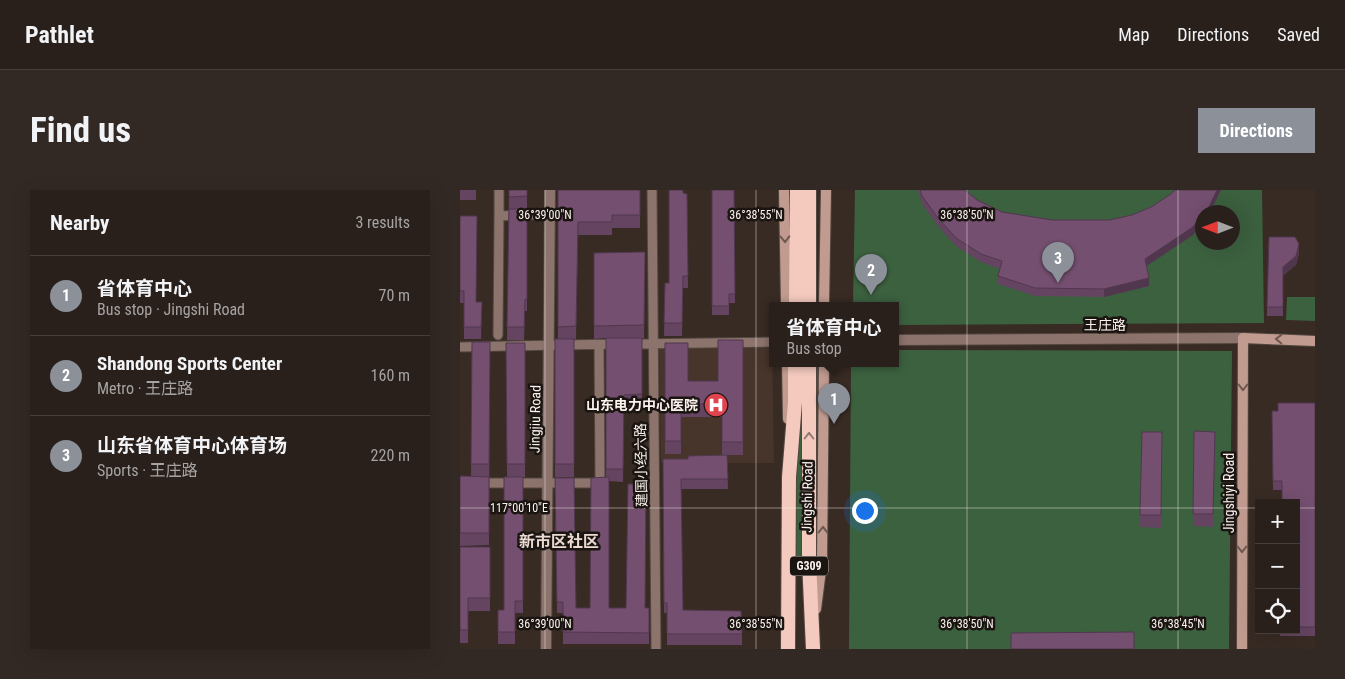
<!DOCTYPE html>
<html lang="en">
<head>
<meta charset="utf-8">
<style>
  :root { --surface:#2a201b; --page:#322824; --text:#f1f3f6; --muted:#a5a3a3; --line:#463e3a; --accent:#8c9099 }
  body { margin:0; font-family:"Roboto Condensed","Noto Sans SC",sans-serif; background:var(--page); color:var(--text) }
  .controls { position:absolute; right:15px; bottom:15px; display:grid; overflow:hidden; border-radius:0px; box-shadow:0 5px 20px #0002 }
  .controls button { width:45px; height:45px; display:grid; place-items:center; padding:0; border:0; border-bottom:1px solid var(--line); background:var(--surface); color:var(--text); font:25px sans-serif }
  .compass { position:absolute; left:735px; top:15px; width:45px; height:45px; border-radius:50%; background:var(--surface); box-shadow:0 5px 20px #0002; rotate:270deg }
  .you { position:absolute; left:404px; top:320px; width:18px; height:18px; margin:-12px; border:4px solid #fff; border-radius:50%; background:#1a73e8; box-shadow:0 0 0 8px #1a73e833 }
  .badge { display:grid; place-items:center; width:32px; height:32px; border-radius:50%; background:var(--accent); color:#fff; font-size:16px; font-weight:700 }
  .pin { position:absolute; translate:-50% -41px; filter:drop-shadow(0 1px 2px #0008) }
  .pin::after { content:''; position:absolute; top:26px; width:18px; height:15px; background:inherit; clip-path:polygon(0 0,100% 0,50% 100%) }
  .popup { position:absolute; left:309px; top:112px; width:130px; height:65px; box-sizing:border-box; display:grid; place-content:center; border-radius:0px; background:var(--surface); filter:drop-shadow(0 1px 4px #0005); font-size:16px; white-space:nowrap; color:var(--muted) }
  .popup b { font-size:19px; color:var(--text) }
  .popup::after { content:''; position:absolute; left:50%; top:100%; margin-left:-10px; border:10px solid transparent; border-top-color:var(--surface) }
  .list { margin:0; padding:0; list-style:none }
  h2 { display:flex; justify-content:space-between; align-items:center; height:65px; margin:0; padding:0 20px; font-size:21px }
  h2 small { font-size:16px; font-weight:400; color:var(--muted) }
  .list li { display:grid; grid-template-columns:32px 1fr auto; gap:15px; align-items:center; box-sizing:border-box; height:80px; padding:0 20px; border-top:1px solid var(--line) }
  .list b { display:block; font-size:19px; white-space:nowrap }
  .list p { margin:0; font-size:16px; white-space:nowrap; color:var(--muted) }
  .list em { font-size:16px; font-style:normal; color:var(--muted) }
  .icon { flex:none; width:28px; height:28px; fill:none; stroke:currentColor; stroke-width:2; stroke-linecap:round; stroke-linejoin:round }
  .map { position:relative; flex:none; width:855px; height:459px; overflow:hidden; border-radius:0px }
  header { display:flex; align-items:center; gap:30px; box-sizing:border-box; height:70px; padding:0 25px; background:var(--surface); border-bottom:1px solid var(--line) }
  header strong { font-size:24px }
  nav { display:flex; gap:28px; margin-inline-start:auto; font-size:18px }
  .intro { display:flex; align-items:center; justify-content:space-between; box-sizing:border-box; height:120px; padding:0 30px }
  h1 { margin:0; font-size:35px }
  .button { padding:12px 22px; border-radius:0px; background:var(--accent); color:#fff; font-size:18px; font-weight:700 }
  main { display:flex; gap:30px; padding:0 30px }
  aside { flex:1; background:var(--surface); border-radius:0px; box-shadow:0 5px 20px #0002 }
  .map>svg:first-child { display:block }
</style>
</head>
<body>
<header>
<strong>Pathlet</strong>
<nav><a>Map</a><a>Directions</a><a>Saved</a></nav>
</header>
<div class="intro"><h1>Find us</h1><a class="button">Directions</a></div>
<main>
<aside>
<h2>Nearby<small>3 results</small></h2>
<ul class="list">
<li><span class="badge">1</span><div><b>省体育中心</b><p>Bus stop · Jingshi Road</p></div><em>70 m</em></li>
<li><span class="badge">2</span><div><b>Shandong Sports Center</b><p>Metro · 王庄路</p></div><em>160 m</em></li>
<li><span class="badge">3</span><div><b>山东省体育中心体育场</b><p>Sports · 王庄路</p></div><em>220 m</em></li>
</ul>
</aside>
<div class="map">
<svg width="855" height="459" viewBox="0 0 855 459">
  <rect width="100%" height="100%" fill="#382b24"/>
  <path fill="#47342a" d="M199,158H312L314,273H201Z"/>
  <path fill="#3c613f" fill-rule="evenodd" d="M395,0H802L804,133L435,135V115H393ZM742,22H772V52H742Z
    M827,107H855V131L826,130Z
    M435,160L772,161L769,459H389L391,173H435Z
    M331,173H358L357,371H334L339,187Z"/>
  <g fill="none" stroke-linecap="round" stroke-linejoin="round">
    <g stroke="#534740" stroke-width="11">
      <path id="minor" d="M39,0V26L90,24
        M192,0L196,459
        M38,145L39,26
        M170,154L313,152
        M0,157L157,154
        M0,293H140L139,155"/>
    </g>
    <g stroke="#534740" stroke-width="12">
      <path id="tertiary" d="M435,150L783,148
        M86,459L90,0"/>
    </g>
    <g stroke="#534740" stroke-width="12">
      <path id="secondary" d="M324,0L326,115
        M364,115L366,0
        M327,173L328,229
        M356,419L362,372L364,173
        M782,459L783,148L855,151"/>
    </g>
    <g stroke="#534740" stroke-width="16">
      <path id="trunk" d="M336,115L337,0
        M349,115V0
        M349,173V370L353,459
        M328,459L329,287L335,212V173"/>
    </g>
    <use href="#minor" stroke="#8c746d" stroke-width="9"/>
    <use href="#tertiary" stroke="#8c746d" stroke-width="10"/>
    <use href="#secondary" stroke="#c19b90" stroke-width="10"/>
    <use href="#trunk" stroke="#f4cabe" stroke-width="14"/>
  </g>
  <path fill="#644460" d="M0,0H16V10H0Z
    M49,0H67V121H65L64,150H47Z
    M98,0H180V38H152V45H118L116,149H114V287H95V149H98Z
    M252,0H274L275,113H269V125H252Z
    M458,0H505L517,10L542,22L592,30L733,45L686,76L689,96L644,107L575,106L538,94V86L540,79L521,72L496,56L478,36L462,14Z
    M223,3L227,4L228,98H223L222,146H204L205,93H209Z
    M0,26L16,112H22L21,149H4V113H0Z
    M835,47L839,63L836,75L823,85V126H807V117Z
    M185,62L184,148H182V217L164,218L163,292L149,291V418H189V454H103V423H97L95,288L116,418H130L146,287V148L134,149V63Z
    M283,150V265H262V227H221V264H205V153L228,191H258Z
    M12,152H30L29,355L0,356V286H11Z
    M46,153H65V287H63V423H55V454H38V420H44L47,287Z
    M855,213V446H820V440H836V313L822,300H813L812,221H818Z
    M734,241L755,242L753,337L733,336Z
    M682,242H702L701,338L680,337Z
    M267,265L268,299H221L223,420L282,444V455H207V423H204L203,269H228Z
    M0,357H30V421H8V453H0Z"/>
  <path fill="#51374e" d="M757,0H761L750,22H745Z
    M742,25V33L733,45L685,77V69Z
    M839,54V63L836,75L823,86V77Z
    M689,88V96L644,107V99Z"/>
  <path fill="#744f70" stroke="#51374e" d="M49,0H67V6L49,7Z
    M98,0H180V25H152V32H118L116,136L98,137Z
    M209,0H223V3L227,4L228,86H223L222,133H204L205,93H209Z
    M252,0H274L275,104H269V116H252Z
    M460,0H505L517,10L542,22L592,30H649L672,25L691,17L711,4L715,0H757L749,17L745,22H742V25L733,37L685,69L689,88L644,99L575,98L538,86L542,71L521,64L496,48L478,28L462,6Z
    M49,19H67V109H65L64,137H47Z
    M0,26H17L16,112H22L21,137H4V101H0Z
    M809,47H835L839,54L836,66L823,77V117H807Z
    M185,62L184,135L134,136V63Z
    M146,148H182V204L164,205L163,279H146Z
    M95,149H114V274H95Z
    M258,150H283V252H262V214H221V251H205V153H228V191H258Z
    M12,152H30L29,274H11Z
    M46,153H65V274H47Z
    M818,213H855V437H836V313H822V291H813L812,221H818Z
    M734,241L755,242L753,324H733Z
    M682,242H702L701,325H680Z
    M267,265L268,289H221L223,420L281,421L282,444H207V413H204L203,269H228V266Z
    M0,286L29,287V343H0Z
    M44,287H63V411H55V442H38V420H44Z
    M149,287V418H166L168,294H186L185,418H189V443L103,442V412H97L95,288H114L116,418H130L131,288Z
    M0,357H30V408H8V440H0Z
    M674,442V459H551V443Z"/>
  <defs><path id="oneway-chevron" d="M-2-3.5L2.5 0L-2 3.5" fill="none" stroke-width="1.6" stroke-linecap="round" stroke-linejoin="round" transform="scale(1.25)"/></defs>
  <g stroke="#6e5851">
    <use href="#oneway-chevron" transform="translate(325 49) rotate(89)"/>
    <use href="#oneway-chevron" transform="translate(819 149) rotate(-178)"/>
    <use href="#oneway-chevron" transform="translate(783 197) rotate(90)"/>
    <use href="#oneway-chevron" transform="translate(363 340) rotate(-89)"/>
    <use href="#oneway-chevron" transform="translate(782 359) rotate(90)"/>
  </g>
  <use stroke="#927971" href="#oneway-chevron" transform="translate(349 246) rotate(-90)"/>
  <path fill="none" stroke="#fbf2ee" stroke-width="1" stroke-opacity="0.45" d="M85,0V459M296,0V459M507,0V459M718,0V459M0,318H799M836,318H855"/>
  <defs>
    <g id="hospital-disc" transform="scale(1.25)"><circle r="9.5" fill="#e0444e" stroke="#1b1512"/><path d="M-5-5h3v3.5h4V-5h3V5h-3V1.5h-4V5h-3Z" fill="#fff"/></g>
  </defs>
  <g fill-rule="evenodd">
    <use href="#hospital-disc" x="256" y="215"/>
  </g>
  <g text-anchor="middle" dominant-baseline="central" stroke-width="5" stroke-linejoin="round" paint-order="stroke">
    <rect fill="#1b1512" stroke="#b8b0ac" stroke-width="1" x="330" y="366.5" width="38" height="19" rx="4"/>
    <g font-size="12" font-weight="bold" fill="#fbf2ee">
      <text x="349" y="376">G309</text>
    </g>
    <g font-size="14" fill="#fbf2ee" stroke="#1b1512">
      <text x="645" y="135">王庄路</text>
      <text transform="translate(75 229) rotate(-89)">Jingjiu Road</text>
      <text transform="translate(181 275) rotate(-91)">建国小经六路</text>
      <text transform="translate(769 303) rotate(-90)">Jingshiyi Road</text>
      <text transform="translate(347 307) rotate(-89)">Jingshi Road</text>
    </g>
    <g font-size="14" font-weight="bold" fill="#fbf2ee" stroke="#1b1512" text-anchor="end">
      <text x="238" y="215">山东电力中心医院</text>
    </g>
    <g font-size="16" font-weight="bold" fill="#ecdbd2" stroke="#1b1512">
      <text x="99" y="351">新市区社区</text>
    </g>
  </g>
  <g font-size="12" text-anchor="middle" fill="#fbf2ee" stroke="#1b1512" stroke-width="5" stroke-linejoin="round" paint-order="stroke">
    <text x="85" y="29">36°39'00"N</text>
    <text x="296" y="29">36°38'55"N</text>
    <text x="507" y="29">36°38'50"N</text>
    <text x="59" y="322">117°00'10"E</text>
    <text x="85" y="438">36°39'00"N</text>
    <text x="296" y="438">36°38'55"N</text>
    <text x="507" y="438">36°38'50"N</text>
    <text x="718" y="438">36°38'45"N</text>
  </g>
</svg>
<div class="controls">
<button>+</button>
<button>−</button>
<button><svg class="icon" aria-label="locate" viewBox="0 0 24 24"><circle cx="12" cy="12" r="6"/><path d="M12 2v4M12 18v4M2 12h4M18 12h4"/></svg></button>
</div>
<svg class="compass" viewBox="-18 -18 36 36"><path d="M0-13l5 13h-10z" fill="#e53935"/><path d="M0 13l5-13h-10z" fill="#a5a3a3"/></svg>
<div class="you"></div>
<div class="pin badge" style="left:374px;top:234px">1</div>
<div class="popup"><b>省体育中心</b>Bus stop</div>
<div class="pin badge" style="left:411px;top:105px">2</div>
<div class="pin badge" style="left:598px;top:93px">3</div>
</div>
</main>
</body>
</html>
